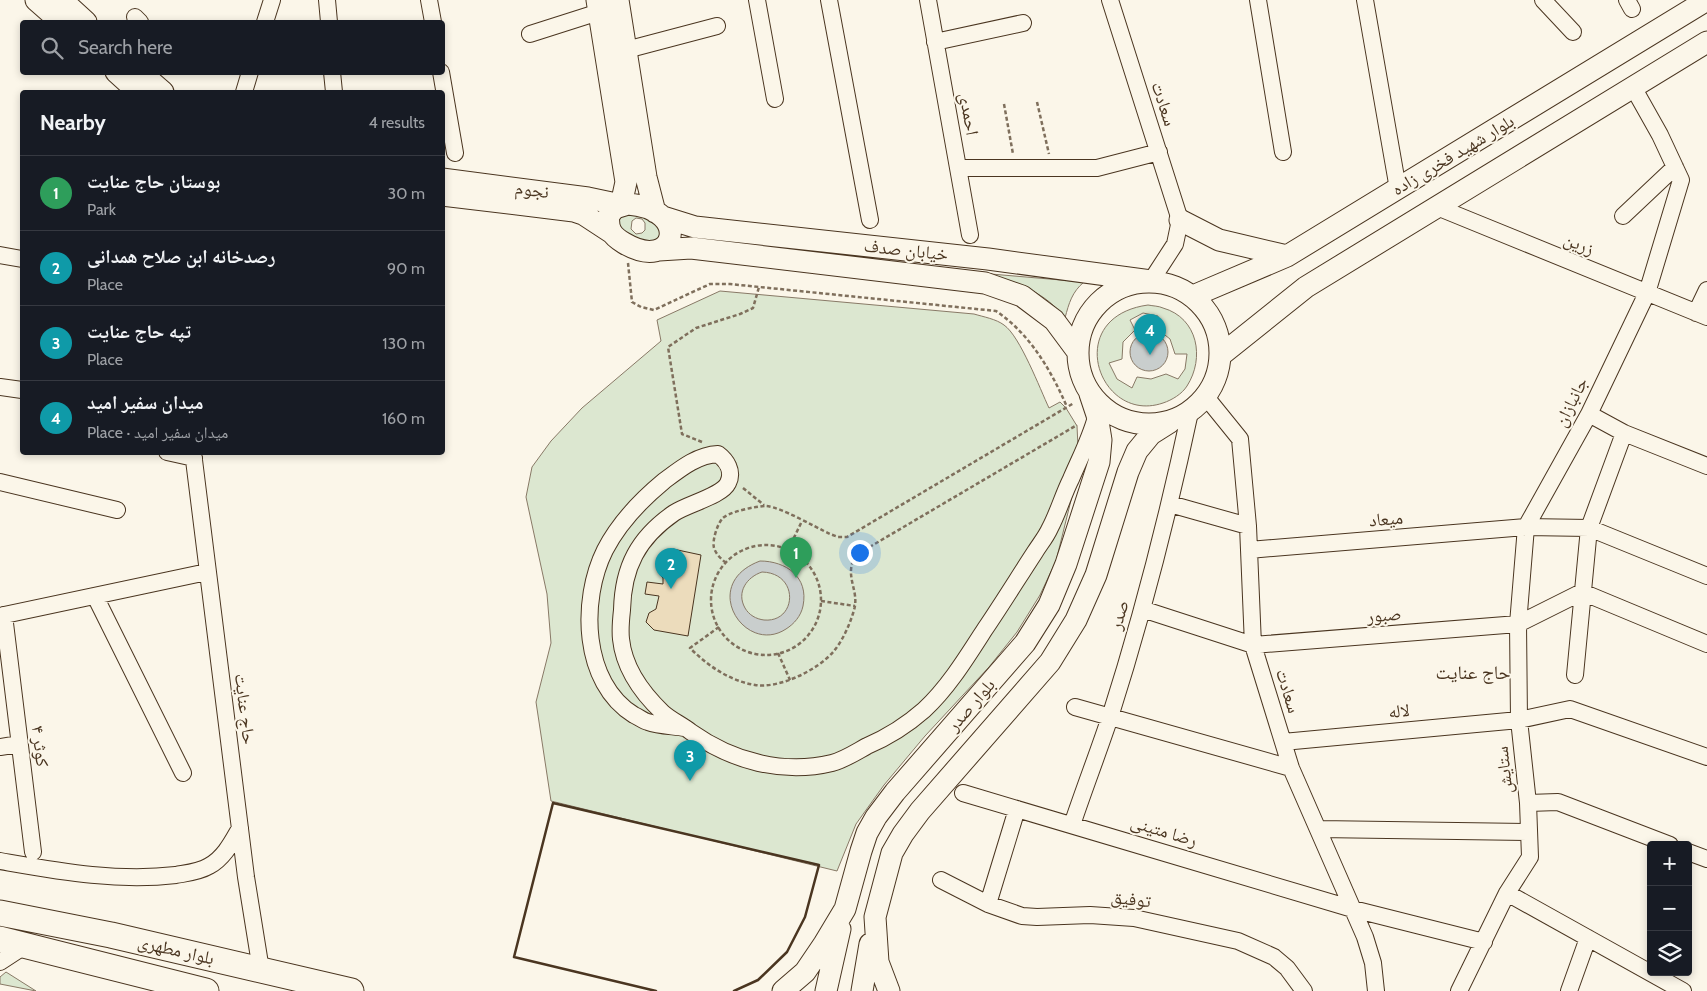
<!DOCTYPE html>
<html lang="en">
<head>
<meta charset="utf-8">
<style>
  :root { --surface:#171b24; --page:#20242c; --text:#f1f3f6; --muted:#9ea1a6; --line:#363941; --accent:#7c3aed }
  body { margin:0; font-family:Cabin,"Noto Naskh Arabic",sans-serif; background:var(--page); color:var(--text) }
  .controls { position:absolute; right:15px; bottom:15px; display:grid; overflow:hidden; border-radius:5px; box-shadow:0 2px 8px #0003 }
  .controls button { width:45px; height:45px; display:grid; place-items:center; padding:0; border:0; border-bottom:1px solid var(--line); background:var(--surface); color:var(--text); font:25px sans-serif }
  .you { position:absolute; left:859px; top:552px; width:18px; height:18px; margin:-12px; border:4px solid #fff; border-radius:50%; background:#1a73e8; box-shadow:0 0 0 8px #1a73e833 }
  .badge { display:grid; place-items:center; width:32px; height:32px; border-radius:50%; background:var(--accent); color:#fff; font-size:16px; font-weight:700 }
  .pin { position:absolute; translate:-50% -41px; filter:drop-shadow(0 1px 2px #0008) }
  .pin::after { content:''; position:absolute; top:26px; width:18px; height:15px; background:inherit; clip-path:polygon(0 0,100% 0,50% 100%) }
  .list { margin:0; padding:0; list-style:none }
  h2 { display:flex; justify-content:space-between; align-items:center; height:65px; margin:0; padding:0 20px; font-size:21px }
  h2 small { font-size:16px; font-weight:400; color:var(--muted) }
  .list li { display:grid; grid-template-columns:32px 1fr auto; gap:15px; align-items:center; box-sizing:border-box; height:75px; padding:0 20px; border-top:1px solid var(--line) }
  .list b { display:block; font-size:19px; white-space:nowrap }
  .list p { margin:0; font-size:16px; white-space:nowrap; color:var(--muted) }
  .list em { font-size:16px; font-style:normal; color:var(--muted) }
  .icon { flex:none; width:28px; height:28px; fill:none; stroke:currentColor; stroke-width:2; stroke-linecap:round; stroke-linejoin:round }
  .map { position:relative; flex:none; width:1707px; height:991px; overflow:hidden }
  .search { position:absolute; background:var(--surface); box-shadow:0 2px 8px #0003; left:20px; top:20px; width:425px; height:55px; display:flex; align-items:center; gap:12px; box-sizing:border-box; padding:0 18px; border-radius:5px; color:var(--muted); font-size:19px }
  .panel { position:absolute; background:var(--surface); box-shadow:0 2px 8px #0003; left:20px; top:90px; width:425px; height:365px; border-radius:5px }
  .map>svg:first-child { display:block }
</style>
</head>
<body>
<div class="map">
<svg width="1707" height="991" viewBox="0 0 1707 991">
  <rect width="100%" height="100%" fill="#fbf6e9"/>
  <path fill="#dce7d0" stroke="#887966" fill-rule="evenodd" d="M632,211L661,224L662,241L639,242L618,227L620,215ZM636,218L642,219L645,223V230L642,233L636,234L631,229L632,221Z
    M991,274L1084,282C1072,292 1069,303 1065,318C1045,292 1020,285 991,274Z
    M720,291L974,314C984,317 996,319 1004,325C1020,336 1040,389 1049,408L1060,402L1066,408L1077,426L1079,468L1056,561L1040,595L1017,632L989,667L925,736L884,785L856,824L837,871L551,801L536,702L551,643L547,594L526,497L532,467L551,441L582,408L661,341L657,320Z
    M1148,305C1153,306 1159,306 1163,308C1198,318 1205,358 1187,386C1182,394 1172,400 1163,403C1099,425 1061,317 1148,305ZM1143,313L1158,316L1156,328L1170,339L1175,354H1187L1185,369L1178,379L1166,374L1151,379L1137,377L1132,388L1117,379L1109,363L1122,359L1123,342L1135,330L1130,320Z
    M6,972L36,991L0,984V977Z"/>
  <path fill="#c9cecd" stroke="#887966" fill-rule="evenodd" d="M1130 352a19 19 0 1 1 38 0a19 19 0 1 1-38 0Z
    M760,561C786,561 809,577 803,606C801,616 794,624 786,629C745,656 698,584 760,561ZM762,572C800,573 797,623 764,620C756,619 749,615 745,608C736,592 747,577 762,572Z"/>
  <path fill="#ecdcbc" stroke="#4a3520" d="M673,549L701,555L688,636L654,630L646,622L649,613L656,609L659,596L645,594L647,582L663,584V578L660,575L665,554Z"/>
  <g fill="none" stroke-linecap="round" stroke-linejoin="round">
    <g stroke="#4a3520" stroke-width="18">
      <path id="minor" d="M327,0L329,22
        M429,0L433,22
        M757,0L775,99
        M829,0L870,220
        M928,0L970,235
        M1110,0L1180,220L1175,244L1151,281
        M1258,0L1283,152
        M1365,0L1398,189
        M1543,0L1573,32
        M1627,0L1632,9
        M135,17L140,22
        M265,22L272,0
        M530,34L599,12
        M935,42L1023,23
        M626,50L717,26
        M332,72L334,92
        M441,72L455,153
        M244,92L250,72
        M958,168H1097L1159,152
        M1437,207L1707,317
        M1623,216L1675,167
        M0,255L22,259
        M1696,313L1707,290
        M0,387L22,390
        M1206,397L1240,439L1248,526L1253,645L1291,768L1365,937L1373,963L1376,991
        M1589,414L1624,433L1707,466
        M167,452L194,458
        M193,452L246,877L261,970
        M0,482L117,510
        M1170,504L1248,526
        M1249,550L1526,527L1589,528L1707,576
        M95,596L183,773
        M1142,609L1253,645L1518,624L1582,592L1707,644
        M4,615L33,852
        M0,616L207,572
        M1575,675L1589,528L1624,433
        M1075,707L1291,768
        M685,728C673,726 659,726 648,722C643,721 639,717 634,715C582,683 580,600 605,550C619,523 641,500 664,481C680,469 697,455 718,454C726,460 734,471 728,483C722,496 687,504 674,513C638,538 623,567 622,610C621,619 620,630 621,639C624,669 642,693 663,713C671,720 682,725 691,732C732,761 783,775 832,763C844,760 856,752 867,746C888,737 907,725 924,710C948,688 967,657 985,629C1002,604 1018,578 1035,552C1040,544 1046,537 1050,528C1058,513 1063,495 1071,479C1080,458 1090,439 1096,417
        M1283,742L1519,720L1570,709L1707,757
        M0,747L19,744
        M963,793L1353,909L1484,942
        M1528,803L1558,802L1670,845
        M1072,825C1084,789 1098,753 1110,717C1142,617 1168,515 1190,412
        M1319,829L1529,832
        M1688,852L1707,859
        M0,861C58,871 116,882 176,875C187,873 199,872 209,866C224,858 232,842 240,828
        M941,880L988,904L1022,916L1037,917L1090,915L1134,918L1238,941L1274,957L1287,968L1304,991
        M1507,893L1683,991
        M988,904L1017,809
        M0,962L26,945
        M1459,991L1507,893L1530,857L1528,803L1519,720L1518,624L1526,527L1589,414L1647,293L1681,180L1660,135L1633,87
        M1569,991L1588,938"/>
    </g>
    <g stroke="#4a3520" stroke-width="23">
      <path id="major" d="M36,0L61,22
        M62,0L86,22
        M618,0L646,177L655,212
        M116,72L138,92
        M140,72L163,92
        M442,179L588,198L621,205L626,182L597,0
        M442,195L574,211L583,214L612,233
        M628,204C693,209 676,274 624,243C612,236 607,229 609,215L615,208Z
        M663,217L695,227L988,259L1151,281
        M1180,220L1219,240L1287,256
        M659,250L691,248L985,283L1022,296L1054,320L1077,351
        M1078 353a71 71 0 1 1 142 0a71 71 0 1 1-142 0Z
        M1193,296L1287,256L1707,0
        M1221,355L1306,287L1707,42
        M783,991L805,972L824,944L845,909L861,851L867,833L876,817L895,792L1025,643L1049,605L1066,564L1099,462L1101,440L1097,415L1090,394
        M826,991L840,929
        M862,991L870,944
        M889,991L878,962L875,917L892,853L903,834L920,811L1050,662L1076,620L1096,575L1128,472L1137,451L1151,434L1170,422"/>
    </g>
    <g stroke="#4a3520" stroke-width="27">
      <path id="highway" d="M0,913L111,935L351,991
        M0,939L206,991"/>
    </g>
    <path stroke="#7f6f5c" stroke-width="2.5" stroke-dasharray="4 2.5" stroke-linecap="butt" d="M1037,102L1049,154
      M1004,104L1013,154
      M628,263L632,302L641,307L654,310L710,284H730L996,311C1030,334 1051,370 1067,407
      M702,442L682,434L668,347L696,328L740,314L753,308L759,287
      M743,488L764,505
      M711 600a55 55 0 1 1 110 0a55 55 0 1 1-110 0Z
      M788,550L802,521
      M726,563C721,559 716,554 714,548C712,541 717,525 722,519C727,512 757,506 766,506C781,507 815,527 830,534L838,537H847L1074,403
      M821,601L855,606
      M719,627L690,648C708,666 730,681 755,685C779,689 818,670 834,651C843,640 850,624 854,610C860,590 843,576 856,555L1077,425
      M778,653L790,680"/>
    <use href="#minor" stroke="#fbf6e9" stroke-width="16"/>
    <use href="#major" stroke="#fbf6e9" stroke-width="21"/>
    <use href="#highway" stroke="#fbf6e9" stroke-width="25"/>
    <path stroke="#4a3520" stroke-width="2.5" d="M656,991L514,957L553,803L819,865L805,917L787,952L758,980L734,991"/>
  </g>
  <g text-anchor="middle" dominant-baseline="central" stroke-width="4" stroke-linejoin="round" paint-order="stroke">
    <g font-size="18" fill="#4a3520" stroke="#fbf6e9">
      <text transform="translate(1164 104) rotate(72)">سعادت</text>
      <text transform="translate(969 114) rotate(80)">احمدی</text>
      <text transform="translate(1453 155) rotate(-31)">بلوار شهید فخری زاده</text>
      <text transform="translate(532 190) rotate(7)">نجوم</text>
      <text transform="translate(1579 244) rotate(22)">زرین</text>
      <text transform="translate(906 250) rotate(6)">خیابان صدف</text>
      <text transform="translate(1571 402) rotate(-63)">جانبازان</text>
      <text transform="translate(1386 519) rotate(-5)">میعاد</text>
      <text transform="translate(1119 615) rotate(-74)">صدر</text>
      <text transform="translate(1384 615) rotate(-5)">صبور</text>
      <text transform="translate(1288 691) rotate(73)">سعادت</text>
      <text transform="translate(971 705) rotate(-49)">بلوار صدر</text>
      <text transform="translate(245 709) rotate(83)">حاج عنایت</text>
      <text transform="translate(1399 711) rotate(-5)">لاله</text>
      <text transform="translate(40 746) rotate(83)">کوثر ۴</text>
      <text transform="translate(1504 770) rotate(-96)">ستایش</text>
      <text transform="translate(1164 831) rotate(17)">رضا متینی</text>
      <text transform="translate(1131 899) rotate(7)">توفیق</text>
      <text transform="translate(176 950) rotate(13)">بلوار مطهری</text>
    </g>
    <g font-size="19" fill="#4a3520" stroke="#fbf6e9">
      <text x="1473" y="672">حاج عنایت</text>
    </g>
  </g>
</svg>
<div class="controls">
<button>+</button>
<button>−</button>
<button><svg class="icon" aria-label="layers" viewBox="0 0 24 24"><path d="M12 4l9 5-9 5-9-5zM3 14l9 5 9-5"/></svg></button>
</div>
<div class="you"></div>
<div class="pin badge" style="left:796px;top:578px;background:#2e9e5b">1</div>
<div class="pin badge" style="left:671px;top:589px;background:#0f9aa8">2</div>
<div class="pin badge" style="left:690px;top:781px;background:#0f9aa8">3</div>
<div class="pin badge" style="left:1150px;top:355px;background:#0f9aa8">4</div>
<div class="search"><svg class="icon" aria-label="search" viewBox="0 0 24 24"><circle cx="10" cy="10" r="6"/><path d="M15 15l6 6"/></svg>Search here</div>
<section class="panel">
<h2>Nearby<small>4 results</small></h2>
<ul class="list">
<li><span class="badge" style="background:#2e9e5b">1</span><div><b>بوستان حاج عنایت</b><p>Park</p></div><em>30 m</em></li>
<li><span class="badge" style="background:#0f9aa8">2</span><div><b>رصدخانه ابن صلاح همدانی</b><p>Place</p></div><em>90 m</em></li>
<li><span class="badge" style="background:#0f9aa8">3</span><div><b>تپه حاج عنایت</b><p>Place</p></div><em>130 m</em></li>
<li><span class="badge" style="background:#0f9aa8">4</span><div><b>میدان سفیر امید</b><p>Place · میدان سفیر امید</p></div><em>160 m</em></li>
</ul>
</section>
</div>
</body>
</html>
